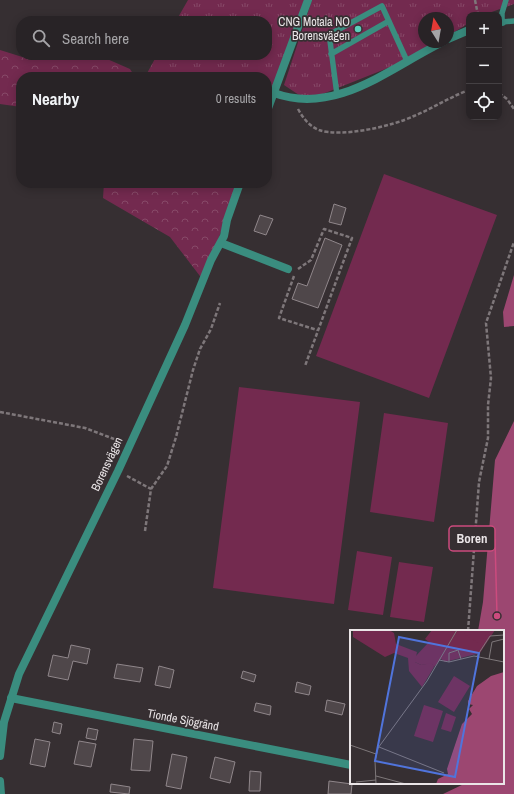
<!DOCTYPE html>
<html lang="en">
<head>
<meta charset="utf-8">
<style>
  :root { --surface:#282326; --page:#302b2e; --text:#f1f3f6; --muted:#a5a4a7; --line:#444043 }
  body { margin:0; font-family:"Archivo Narrow",sans-serif; background:var(--page); color:var(--text) }
  .controls { position:absolute; right:12px; top:12px; display:grid; overflow:hidden; border-radius:8px; box-shadow:0 2px 10px #0003 }
  .controls button { width:36px; height:36px; display:grid; place-items:center; padding:0; border:0; border-bottom:1px solid var(--line); background:var(--surface); color:var(--text); font:20px sans-serif }
  .compass { position:absolute; left:418px; top:12px; width:36px; height:36px; border-radius:50%; background:var(--surface); box-shadow:0 2px 10px #0003; rotate:349deg }
  .list { margin:0; padding:0; list-style:none }
  h2 { display:flex; justify-content:space-between; align-items:center; height:52px; margin:0; padding:0 16px; font-size:17px }
  h2 small { font-size:13px; font-weight:400; color:var(--muted) }
  .icon { flex:none; width:22px; height:22px; fill:none; stroke:currentColor; stroke-width:2; stroke-linecap:round; stroke-linejoin:round }
  .map { position:relative; flex:none; width:514px; height:794px; overflow:hidden }
  .search { position:absolute; background:var(--surface); box-shadow:0 2px 10px #0003; left:16px; top:16px; width:256px; height:44px; display:flex; align-items:center; gap:10px; box-sizing:border-box; padding:0 14px; border-radius:16px; color:var(--muted); font-size:15px }
  .panel { position:absolute; background:var(--surface); box-shadow:0 2px 10px #0003; left:16px; top:72px; width:256px; height:116px; border-radius:16px }
  .map>svg:first-child { display:block }
</style>
</head>
<body>
<div class="map">
<svg width="514" height="794" viewBox="0 0 514 794">
  <defs>
    <pattern id="grass-tufts" width="24" height="20" patternUnits="userSpaceOnUse"><rect width="24" height="20" fill="#732a4f"/><path d="M3 7l-1-3M5 7V3M7 7l1-3M15 17l-1-3M17 17v-4M19 17l1-3" fill="none" stroke="#874968"/></pattern>
    <pattern id="forest-crowns" width="20" height="18" patternUnits="userSpaceOnUse"><rect width="20" height="18" fill="#732a4f"/><path d="M2 6a3 3 0 1 1 6 0M12 15a3 3 0 1 1 6 0" fill="none" stroke="#874968"/></pattern>
  </defs>
  <rect width="100%" height="100%" fill="#362f32"/>
  <path fill="url(#grass-tufts)" d="M188,0H309L267,109V77H145L157,55H267V21H176Z
    M312,0H514V4L483,15H469V23L448,36V18H424V42H437L403,62L315,97L299,95L284,85Z"/>
  <path fill="url(#forest-crowns)" d="M0,50L32,60L58,55H98L130,69L135,77H21V107L0,104Z
    M104,183H239L203,280L170,237L103,198Z"/>
  <path fill="#732a4f" d="M384,174L497,215L429,398L316,356Z
    M239,387L360,402L334,604L213,588Z
    M384,413L448,423L434,522L370,512Z
    M357,551L392,557L383,615L348,610Z
    M399,562L433,567L424,622L390,617Z"/>
  <path fill="#9c4771" d="M514,275V326L504,327L503,312Z
    M514,421V794H443L466,783H503V631H478L483,602L495,460Z"/>
  <path fill="#4f474a" stroke="#90878b" d="M111,55H122L121,59Z
    M334,204L346,208L341,225L329,222Z
    M260,215L273,219L266,235L254,231Z
    M325,238L342,245L318,308L292,299L298,283L307,286Z
    M71,645L90,649L87,664L73,661L68,680L48,676L53,655L68,658Z
    M117,664L143,668L140,682L114,678Z
    M159,666L174,670L170,688L155,685Z
    M243,671L256,675L254,682L241,678Z
    M297,682L311,686L309,695L295,692Z
    M327,700L345,704L342,715L325,711Z
    M256,703L271,706L270,715L254,711Z
    M54,722L62,724L60,734L52,732Z
    M88,728L98,730L96,740L86,738Z
    M35,739L50,742L45,767L30,764Z
    M134,739L153,741L150,771L131,770Z
    M79,741L96,744L91,767L74,764Z
    M172,754L187,757L181,789L166,786Z
    M215,757L235,762L230,783L210,778Z
    M250,771L261,772L260,791H249Z
    M329,781L352,784L351,794H328Z
    M111,784L130,787L129,794L110,792Z"/>
  <g fill="none" stroke-linecap="round" stroke-linejoin="round">
    <path stroke="#7e777a" stroke-width="2.5" stroke-dasharray="4 2" stroke-linecap="butt" d="M475,0L478,15
      M499,93L507,99L514,109
      M298,109C303,118 309,126 319,130C341,138 393,126 414,116C433,108 450,97 469,90
      M298,269L311,260L324,229L352,238L305,366
      M294,276L279,318L317,330
      M0,412L85,428L122,442
      M127,476L151,489
      M145,531L151,489L167,466L176,437L193,370L200,349L211,329L220,303
      M468,631L479,482L488,438V405L491,378L486,323L514,242"/>
    <path stroke="#3a8d7f" stroke-width="5.5" d="M506,0L502,13V22L514,21
      M331,54L389,21
      M337,95L330,41L334,32L382,6L407,61"/>
    <path stroke="#3a8d7f" stroke-width="8" d="M499,22H502
      M448,39L469,30
      M274,93C336,116 391,67 443,42
      M221,243L288,269
      M11,698L351,765"/>
    <path stroke="#3a8d7f" stroke-width="8" d="M267,111L308,0
      M0,756L4,722L19,674L118,471L185,325L211,260L224,236L227,220L240,183
      M0,781L1,794"/>
  </g>
  <circle fill="#5bcebb" stroke="#362f32" stroke-width="1.5" cx="358" cy="29" r="4"/>
  <g text-anchor="middle" dominant-baseline="central" stroke-width="3.5" stroke-linejoin="round" paint-order="stroke">
    <g font-size="12" fill="#eae5e7" stroke="#362f32" text-anchor="end">
      <text x="350" y="22">CNG Motala NO<tspan x="350" dy="14">Borensvägen</tspan></text>
    </g>
    <g font-size="12" fill="#eae5e7" stroke="#362f32">
      <text transform="translate(107 464) rotate(-65)">Borensvägen</text>
      <text transform="translate(183 720) rotate(11)">Tionde Sjögränd</text>
    </g>
  </g>
  <g transform="translate(350 630)">
    <rect width="154" height="154" fill="#362f32"/>
    <path d="M82,0H145L130,23L95,32L91,29L84,37L82,34L71,35L65,32L64,28L79,12L75,9Z" fill="#732a4f"/>
    <path d="M3,0H39L44,3L46,14L67,22L65,32L71,35L82,33L84,37L72,57L59,41L58,28L44,23L35,27L3,7Z" fill="#732a4f"/>
    <path d="M116,0H139L130,14L114,4ZM104,46L120,56L104,82L88,72ZM74,75L93,81L83,112L64,106ZM96,83L106,87L101,102L91,99Z" fill="#732a4f"/>
    <path d="M154,42V154H86L88,149L98,144L97,139L112,94L122,84L119,79L123,75L118,74V71L127,56L141,46Z" fill="#9c4771"/>
    <path fill="none" stroke="#7e787a" stroke-width="1" d="M127,26L140,6L154,5M139,29L142,12L154,9M89,30L99,32L124,26L154,32M99,32V23L108,20L111,29M0,115L26,124M29,117L94,143M26,146L56,154M6,152L26,150M26,154L25,131L28,118L77,51L107,0"/>
    <path fill="#5074dc" fill-opacity="0.15" stroke="#5074dc" stroke-width="2" d="M49,7L129,23L105,147L25,131Z"/>
    <rect width="154" height="154" fill="none" stroke="#eae5e7" stroke-width="2"/>
  </g>
  <path fill="none" stroke="#cc4b7e" stroke-width="1.5" d="M497 616L495 539"/>
  <circle fill="#cc4b7e" stroke="#362f32" stroke-width="1.5" cx="497" cy="616" r="4"/>
  <rect fill="#362f32" stroke="#cc4b7e" stroke-width="1.5" x="449" y="526" width="46" height="25" rx="4"/>
  <g font-size="13" text-anchor="middle" font-weight="bold" fill="#eae5e7">
    <text x="472" y="543">Boren</text>
  </g>
</svg>
<div class="controls">
<button>+</button>
<button>−</button>
<button><svg class="icon" aria-label="locate" viewBox="0 0 24 24"><circle cx="12" cy="12" r="6"/><path d="M12 2v4M12 18v4M2 12h4M18 12h4"/></svg></button>
</div>
<svg class="compass" viewBox="-18 -18 36 36"><path d="M0-13l5 13h-10z" fill="#e53935"/><path d="M0 13l5-13h-10z" fill="#a5a4a7"/></svg>
<div class="search"><svg class="icon" aria-label="search" viewBox="0 0 24 24"><circle cx="10" cy="10" r="6"/><path d="M15 15l6 6"/></svg>Search here</div>
<section class="panel">
<h2>Nearby<small>0 results</small></h2>
<ul class="list">
</ul>
</section>
</div>
</body>
</html>
